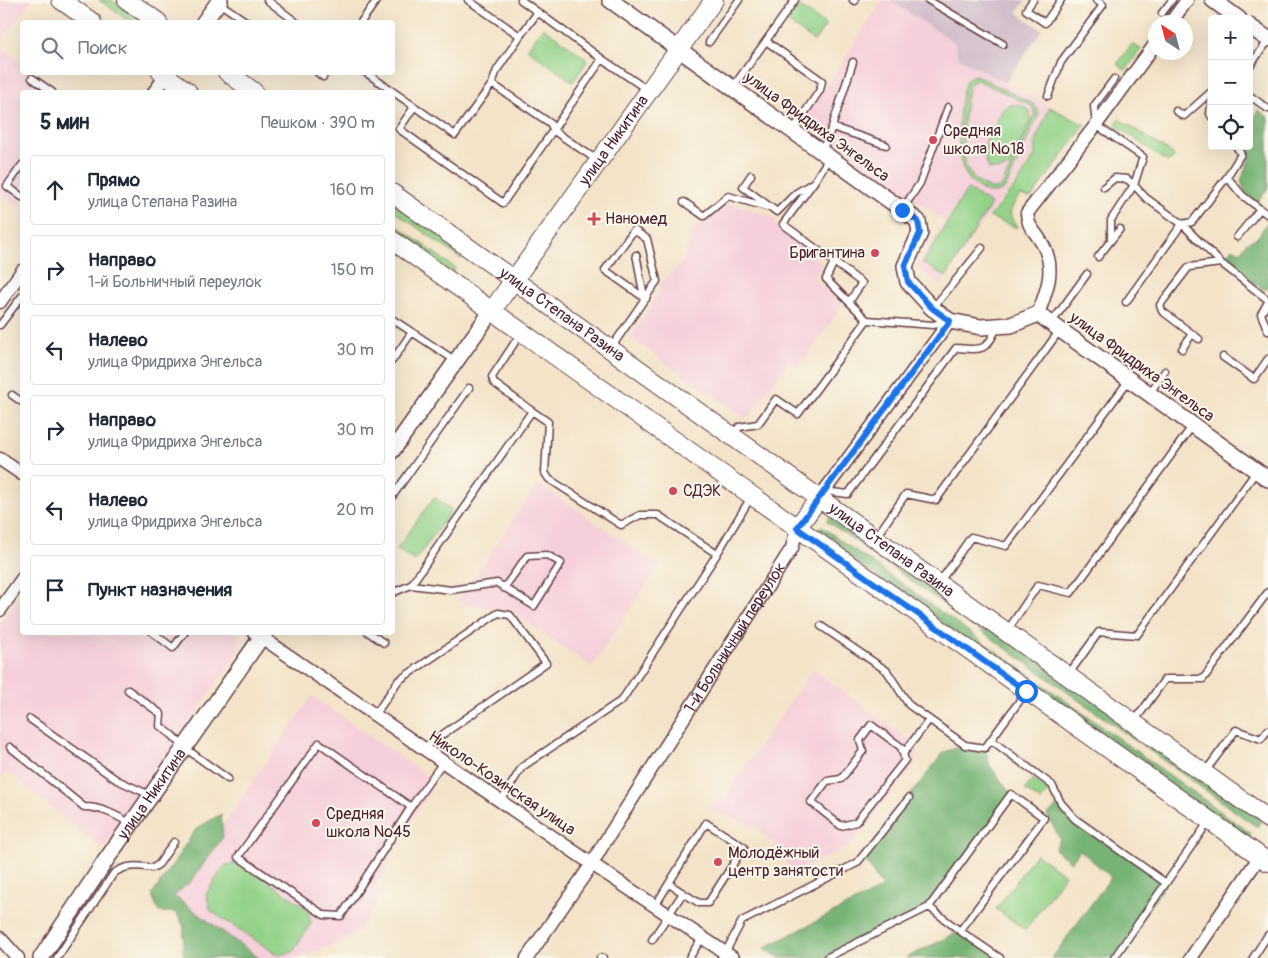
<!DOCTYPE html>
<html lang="ru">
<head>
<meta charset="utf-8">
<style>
  :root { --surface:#fff; --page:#f2f2f3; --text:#1f2937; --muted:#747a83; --line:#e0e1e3 }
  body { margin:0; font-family:Pangolin,sans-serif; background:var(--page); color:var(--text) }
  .controls { position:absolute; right:15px; top:15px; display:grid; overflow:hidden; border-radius:5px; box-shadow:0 5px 20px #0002 }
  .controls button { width:45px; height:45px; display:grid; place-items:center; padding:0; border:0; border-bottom:1px solid var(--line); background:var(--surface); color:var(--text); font:25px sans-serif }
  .compass { position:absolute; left:1148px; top:15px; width:45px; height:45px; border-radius:50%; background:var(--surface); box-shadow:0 5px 20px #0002; rotate:324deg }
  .stop { position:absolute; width:15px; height:15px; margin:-11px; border:4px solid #1a73e8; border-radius:50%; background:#fff }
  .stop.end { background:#1a73e8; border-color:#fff; box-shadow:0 1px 5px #0008 }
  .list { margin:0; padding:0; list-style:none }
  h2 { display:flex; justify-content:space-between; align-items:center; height:65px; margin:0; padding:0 20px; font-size:21px }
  h2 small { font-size:16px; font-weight:400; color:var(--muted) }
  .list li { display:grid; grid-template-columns:32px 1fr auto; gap:15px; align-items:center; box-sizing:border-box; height:70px; margin:0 10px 10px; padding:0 10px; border:1px solid var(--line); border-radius:5px }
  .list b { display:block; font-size:19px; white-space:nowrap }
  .list p { margin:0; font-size:16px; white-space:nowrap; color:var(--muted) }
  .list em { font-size:16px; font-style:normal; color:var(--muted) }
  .icon { flex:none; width:28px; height:28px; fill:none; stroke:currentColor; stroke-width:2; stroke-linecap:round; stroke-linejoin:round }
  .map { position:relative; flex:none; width:1268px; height:958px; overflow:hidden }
  .search { position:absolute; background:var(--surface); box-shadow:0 5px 20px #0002; left:20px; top:20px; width:375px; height:55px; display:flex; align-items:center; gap:12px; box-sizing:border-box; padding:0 18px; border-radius:5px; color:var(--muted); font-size:19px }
  .panel { position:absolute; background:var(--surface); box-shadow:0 5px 20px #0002; left:20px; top:90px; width:375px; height:545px; border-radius:5px }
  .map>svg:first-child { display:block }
</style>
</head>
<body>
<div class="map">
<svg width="1268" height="958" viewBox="0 0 1268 958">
  <rect width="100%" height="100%" fill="#fbf7ec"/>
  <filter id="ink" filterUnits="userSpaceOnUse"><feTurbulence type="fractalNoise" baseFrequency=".02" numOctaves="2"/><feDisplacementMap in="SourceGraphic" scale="10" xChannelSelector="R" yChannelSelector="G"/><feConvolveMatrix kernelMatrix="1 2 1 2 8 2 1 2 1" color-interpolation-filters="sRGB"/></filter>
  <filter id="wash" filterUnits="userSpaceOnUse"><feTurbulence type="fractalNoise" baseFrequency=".0096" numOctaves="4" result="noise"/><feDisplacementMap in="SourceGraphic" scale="20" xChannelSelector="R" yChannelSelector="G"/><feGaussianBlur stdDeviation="1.12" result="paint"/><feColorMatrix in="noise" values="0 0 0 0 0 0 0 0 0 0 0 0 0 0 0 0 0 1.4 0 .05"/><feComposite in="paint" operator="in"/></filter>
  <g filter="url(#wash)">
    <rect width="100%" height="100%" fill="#f3e3c8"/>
    <path fill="#f5cfda" d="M0,0H31L0,43Z
      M883,0H889L954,42L959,58L1050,107L1034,143L1033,155L1016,182L986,218L941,285L917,267L945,221L832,144L824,131L806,118Z
      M0,47L22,63V72L35,73L63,92H22V210L0,194Z
      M729,203L778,219L774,223L820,260L821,266L814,278L842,306L799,367L789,361L747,419L630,338L662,289L660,283L683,263L691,232Z
      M538,484L659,565L592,667L510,610L465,604L458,600Z
      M22,593V632H236L238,634L240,649L103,849L11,774L0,775V623Z
      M813,669L918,747L914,765L847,848L792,873L780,851L757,827L707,809L723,799Z
      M312,696L436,782L383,864L386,871L376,886L384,892L359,931L341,942L298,958H259L174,896Z"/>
    <path fill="#d1bdcb" d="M889,0H1025L1017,13L1042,30L1005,83L959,58L954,42Z"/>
    <path fill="#93d288" stroke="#6e785a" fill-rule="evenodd" d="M99,0H112L143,22H130Z
      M799,6L826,25L814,41L787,22Z
      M543,27L588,60L573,82L527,49Z
      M1132,44L1141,49L1126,70L1117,64Z
      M976,75L1033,104L1037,108L1039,114L1006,187C1000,193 993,195 985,191C974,187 966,177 962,166C957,150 958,96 966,81C968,77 971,76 976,75ZM977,80L1032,106L1035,114L1002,186C996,191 990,189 984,186C976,181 969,175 966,165C960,143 964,106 969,84Z
      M1013,104L1023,106L1030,111L1031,120L1009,166L1000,170L989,169L984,156L986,142L1003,109Z
      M1050,107L1085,125L1031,198L1020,195C1010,209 1006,214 1018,228L989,217L1017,184L1035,155L1034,143Z
      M1119,119L1173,154L1174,157L1171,161L1168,162L1115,125Z
      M967,189L991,204L946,277L923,263Z
      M393,202L464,254L461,259L393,210Z
      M393,223L455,268L453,273L393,233Z
      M434,497L452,510L415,561L397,549Z
      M1033,779L1049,790L1041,801L1025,790Z
      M1036,854L1065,875L1025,930L996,909Z
      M241,863L308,909L311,923L293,952L278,955L211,911L206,894L225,865Z"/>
    <path fill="#76b474" stroke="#606a50" d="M1258,110L1268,117V188L1257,203L1246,193L1241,181L1250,156L1246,146H1249V133Z
      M1268,221V288L1262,289L1224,259L1232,248L1241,252L1246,243L1258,237Z
      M833,513L1262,820L1257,827L827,521Z
      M821,526L1252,834L1248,840L815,533Z
      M965,745L985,748L990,766L1011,794L929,907L822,958H779L764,948L882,888L863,856L944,752Z
      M1061,803L1075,819L1166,883L1114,958H1052L1111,877L1080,850L1071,862L1055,849L1060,839L1047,815Z
      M221,814L223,837L192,880L174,896L259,958H186L183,953L184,927L176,912H159L152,895L196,829Z
      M960,931L1000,958H906Z"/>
  </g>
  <g filter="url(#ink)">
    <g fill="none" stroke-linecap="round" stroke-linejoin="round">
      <g stroke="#633c43" stroke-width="9">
        <path id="service" d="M267,0L296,22
          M853,0L855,1
          M928,0L1003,44
          M1033,0L1026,10L1045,23L1061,0
          M219,3L247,22
          M1162,13L1172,0
          M361,22L377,0
          M520,36L538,12
          M766,41L822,81L820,90L793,130
          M709,42L739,0
          M602,59L649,91
          M1249,67L1268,41
          M317,72L323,77L326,72
          M365,72L455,135L492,84L497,70L520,36L468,0
          M32,78L52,92
          M1114,79L1094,106L1096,125L1143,157L1134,185L1146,198L1182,224L1192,222L1227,177L1241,154L1236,146
          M492,84L550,123L554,131L597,160
          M733,87L795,0
          M1212,91L1210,114L1212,117
          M1249,95L1268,109
          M1048,96L1061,62L1103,5L1096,0
          M414,107L399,129L503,203L602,59L521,0
          M1176,111L1184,116L1212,91
          M832,127L886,145
          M822,151L832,127L853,62
          M22,165L7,186L22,197
          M751,175L743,187L777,212L796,193L814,182L829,158
          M1227,177L1242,195L1260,209L1237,237
          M814,182L783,224L862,283L849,302L867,320L933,325L947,322
          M1104,187L1115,178L1127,179L1134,185L1111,220V240
          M684,202L704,216L728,196L767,207
          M1260,209L1268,215
          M902,210L920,183L948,107
          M636,255C640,270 640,284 645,298
          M1098,257L1120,229
          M834,262L826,279L849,302
          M1126,302L1182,224L1221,263L1268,300
          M1268,302L1261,314L1268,331
          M933,308L982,248
          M392,319L456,361
          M1052,322L1087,274
          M0,325L22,296
          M1199,339L1162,311L1160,305L1189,267L1221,263
          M611,348L657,281L647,239L634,230L605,270L646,299
          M1182,349L1192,334
          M1223,357L1254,379L1268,359
          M392,361L412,332
          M1149,394L1165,371
          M12,395L22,402
          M532,411L548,422L545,473L549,479L621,525L640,515H658L717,554
          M733,435L739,427L758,424L776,399L798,414L867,320
          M824,491L848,494L956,348C981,350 987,352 997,327
          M392,497L469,388
          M876,537L906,494L936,500L1060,330
          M939,583L971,537L1006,546L1129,380
          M411,585L451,590L497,583L534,606L561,563L547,555L527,556L504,588
          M392,593L411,585L532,411L494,383L492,377L521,333
          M821,626L887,671L909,705L965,745L985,748L1026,692
          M1007,631L1038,585L1071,593L1193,425
          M152,632L173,648L185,632
          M368,632L384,643
          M1068,675L1099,632L1137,635L1256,472
          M128,690L161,714L160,726L172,735L185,748L228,779
          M375,715L398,681L498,613L510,615L546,663L423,748
          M30,719L117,780L150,795
          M1134,722L1165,679H1203L1268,592
          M991,740L1052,785L1061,803L1075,819L1166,883
          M10,747L84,807C101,807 116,815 131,824
          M903,754L901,747L871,725L860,740L863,751L841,779L827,781L811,802L841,826L856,822L905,760L903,754L929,720
          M1205,772L1236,730L1261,739L1268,730
          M501,801L522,767L622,700L717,554L751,497
          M411,807L319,743L238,857L324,915L341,916L411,807L443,762
          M655,906L706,823L744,847L708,903H699L669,884
          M929,907L960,931L1000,958
          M652,940L683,893
          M57,958L114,873C127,864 138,866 153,868L159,864L174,842
          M600,958H603
          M689,958L702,938
          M721,958L725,953L742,921L857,863L909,798
          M826,958L929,907L1011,794L1044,818L960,931
          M1114,958L1209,821
          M1253,958L1268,935"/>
      </g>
      <g stroke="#633c43" stroke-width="15">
        <g id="minor">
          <path d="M1171,22L1187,0"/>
          <path d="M154,92L166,76"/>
          <path d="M0,302L22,271"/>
          <path d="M1038,314C1048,288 1057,265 1040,240C1032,227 1029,229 1027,213L1096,125L1156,43"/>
          <path d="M0,459L22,474"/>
          <path d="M819,498L950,321"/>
          <path d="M0,610L22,579"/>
          <path d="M254,632L592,864L733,958"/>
          <path d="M0,938L18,958"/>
          <path id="s1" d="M527,958L592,864L601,848L792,548L797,528"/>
          <path d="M1191,958L1260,856"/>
        </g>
      </g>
      <g stroke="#633c43" stroke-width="18">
        <g id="tertiary">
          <path d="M610,0L918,221L920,233L905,266L908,282L932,308L950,321L981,327L1011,325L1038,314L1268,479"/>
          <path d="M1213,0L1239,19"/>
          <path d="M204,22L220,0"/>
          <path d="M1249,26L1268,39"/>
          <path d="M392,451L491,312"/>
          <path id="s2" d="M41,958L106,860L265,632"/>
        </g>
      </g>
      <g stroke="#633c43" stroke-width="20">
        <g id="secondary">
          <path d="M61,0L92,22"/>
          <path d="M127,0L158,22"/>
          <path d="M161,72L188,92"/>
          <path d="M227,72L254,92"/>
          <path id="s3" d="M392,193L1268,819"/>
          <path d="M392,240L1268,862"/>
          <path id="s4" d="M491,312L714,0"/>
          <path d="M797,528L819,498"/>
        </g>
      </g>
      <use href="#service" stroke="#fff" stroke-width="6"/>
      <use href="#minor" stroke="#fff" stroke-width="12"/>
      <use href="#tertiary" stroke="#fff" stroke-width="15"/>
      <use href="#secondary" stroke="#fff" stroke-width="18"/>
    </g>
  </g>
  <g fill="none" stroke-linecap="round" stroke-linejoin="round" filter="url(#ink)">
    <path stroke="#1a73e8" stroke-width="6" d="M902,210L918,221L920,233L905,266L908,282L932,308L950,321L797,528L1026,691"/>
  </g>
  <g fill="#d1495b" stroke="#fbf7ec" stroke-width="2">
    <circle cx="933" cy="140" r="5"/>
    <path d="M591.5 211.5h5v5h5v5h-5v5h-5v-5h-5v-5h5z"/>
    <circle cx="875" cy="253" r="5"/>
    <circle cx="673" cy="491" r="5"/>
    <circle cx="316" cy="823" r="5"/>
    <circle cx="718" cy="862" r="5"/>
  </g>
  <g text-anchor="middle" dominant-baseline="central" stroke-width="4" stroke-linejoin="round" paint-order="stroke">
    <g font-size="16" fill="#4a1f2b" stroke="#fbf7ec">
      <text transform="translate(817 127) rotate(36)">улица Фридриха Энгельса</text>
      <text stroke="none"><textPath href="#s4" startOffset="211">улица Никитина</textPath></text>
      <text stroke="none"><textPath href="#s3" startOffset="209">улица Степана Разина</textPath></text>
      <text transform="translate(1142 367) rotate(36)">улица Фридриха Энгельса</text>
      <text stroke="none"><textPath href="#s3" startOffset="614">улица Степана Разина</textPath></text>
      <text stroke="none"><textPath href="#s1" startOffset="382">1-й Больничный переулок</textPath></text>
      <text transform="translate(502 783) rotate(34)">Николо-Козинская улица</text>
      <text stroke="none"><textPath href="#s2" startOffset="198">улица Никитина</textPath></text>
    </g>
    <g font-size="16" fill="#4a1f2b" stroke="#fbf7ec" text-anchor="start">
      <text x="943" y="131">Средняя<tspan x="943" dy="18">школа №18</tspan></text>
      <text x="605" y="219">Наномед</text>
      <text x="865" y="253" text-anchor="end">Бригантина</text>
      <text x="683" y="491">СДЭК</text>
      <text x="326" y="814">Средняя<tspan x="326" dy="18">школа №45</tspan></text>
      <text x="728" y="853">Молодёжный<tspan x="728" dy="18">центр занятости</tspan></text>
    </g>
  </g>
</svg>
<div class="controls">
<button>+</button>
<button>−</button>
<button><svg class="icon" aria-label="locate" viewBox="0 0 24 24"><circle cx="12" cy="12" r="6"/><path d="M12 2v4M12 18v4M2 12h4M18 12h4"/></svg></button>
</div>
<svg class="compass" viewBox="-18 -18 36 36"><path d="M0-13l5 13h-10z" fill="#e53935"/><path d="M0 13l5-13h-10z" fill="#747a83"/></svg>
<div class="stop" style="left:1026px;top:691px"></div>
<div class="stop end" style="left:902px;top:210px"></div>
<div class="search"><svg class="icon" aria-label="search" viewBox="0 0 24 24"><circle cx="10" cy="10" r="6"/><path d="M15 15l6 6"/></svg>Поиск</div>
<section class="panel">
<h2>5 мин<small>Пешком · 390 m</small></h2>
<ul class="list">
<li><svg class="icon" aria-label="ahead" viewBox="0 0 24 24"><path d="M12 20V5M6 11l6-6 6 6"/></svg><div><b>Прямо</b><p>улица Степана Разина</p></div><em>160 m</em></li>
<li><svg class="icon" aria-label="right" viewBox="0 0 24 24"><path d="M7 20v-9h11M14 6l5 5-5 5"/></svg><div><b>Направо</b><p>1-й Больничный переулок</p></div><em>150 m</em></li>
<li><svg class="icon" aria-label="left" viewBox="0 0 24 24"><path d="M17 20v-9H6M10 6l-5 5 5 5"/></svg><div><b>Налево</b><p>улица Фридриха Энгельса</p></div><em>30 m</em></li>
<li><svg class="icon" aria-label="right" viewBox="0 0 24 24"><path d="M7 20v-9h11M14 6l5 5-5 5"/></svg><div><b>Направо</b><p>улица Фридриха Энгельса</p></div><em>30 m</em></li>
<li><svg class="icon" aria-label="left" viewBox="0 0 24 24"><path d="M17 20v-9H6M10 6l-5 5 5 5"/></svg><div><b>Налево</b><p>улица Фридриха Энгельса</p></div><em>20 m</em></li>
<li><svg class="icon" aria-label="arrive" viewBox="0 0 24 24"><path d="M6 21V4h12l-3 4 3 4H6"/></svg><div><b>Пункт назначения</b></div></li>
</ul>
</section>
</div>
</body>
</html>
